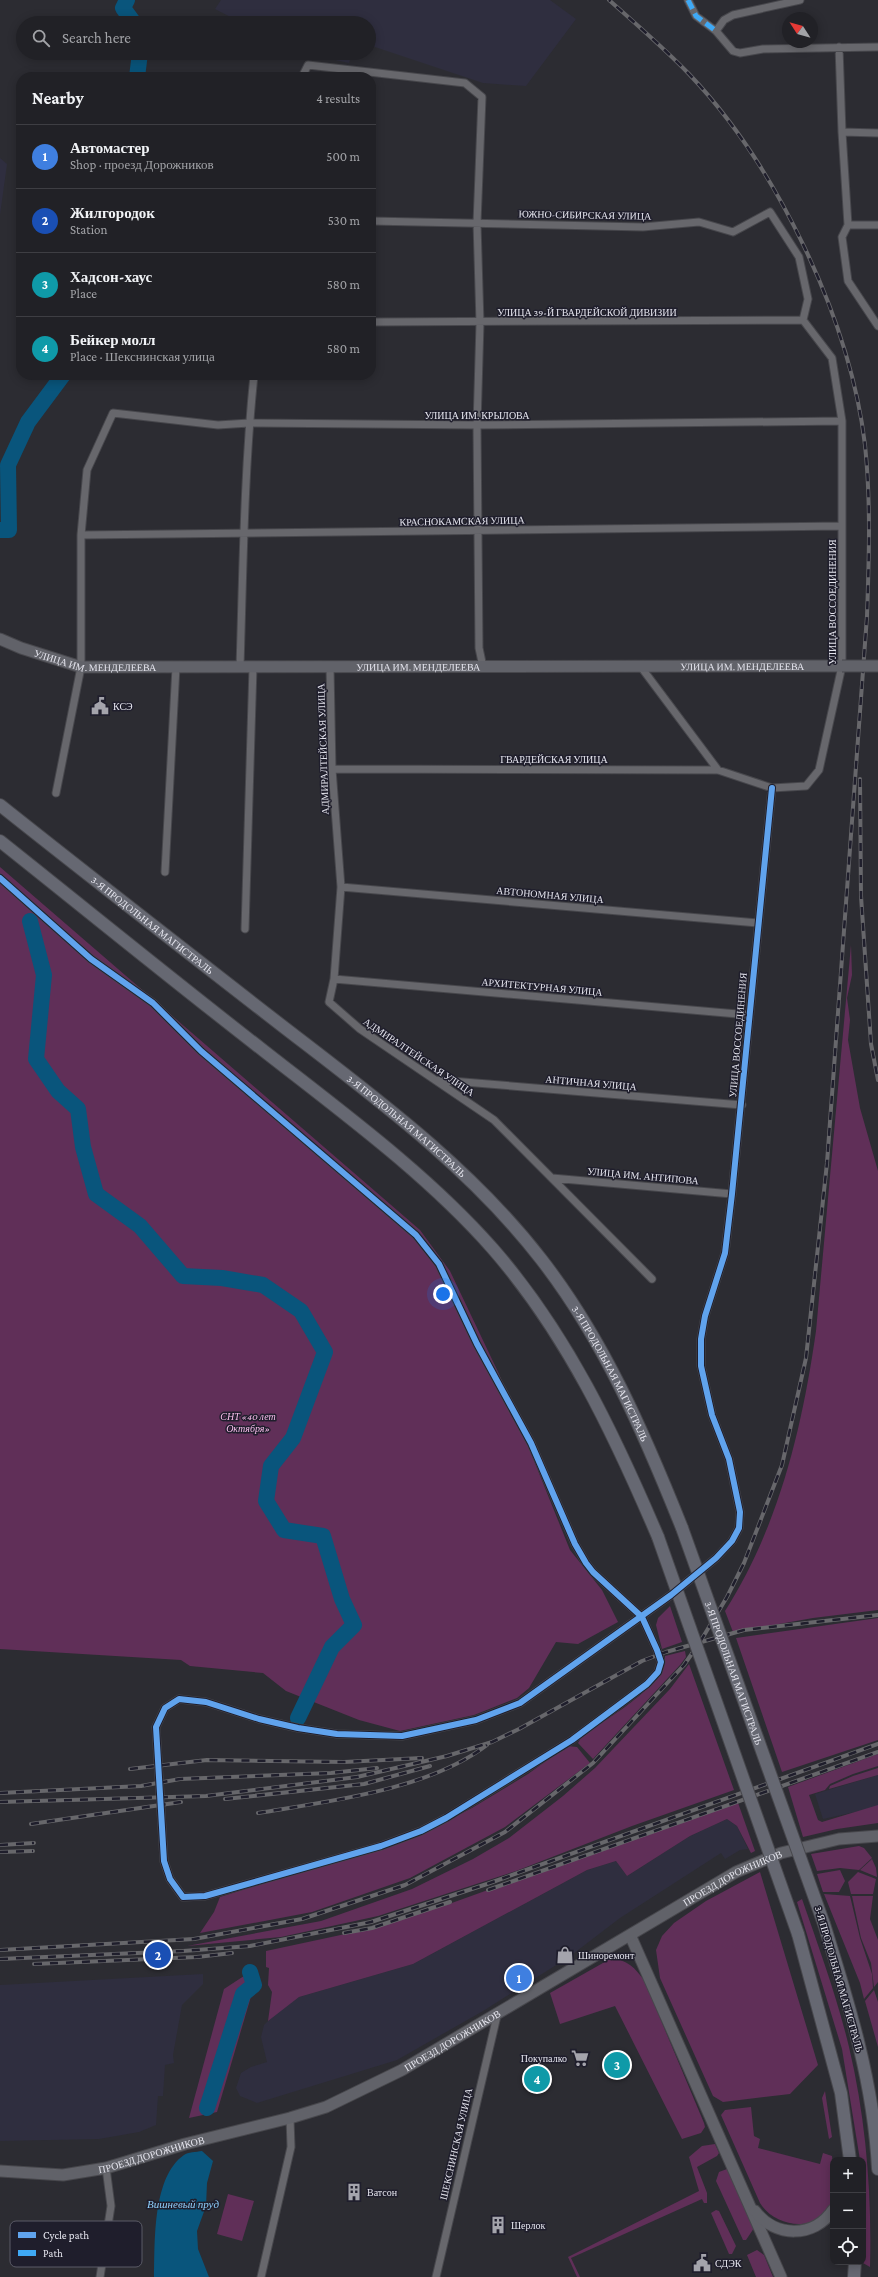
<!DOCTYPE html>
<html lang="en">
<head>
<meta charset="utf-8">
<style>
  :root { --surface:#212126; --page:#2d2e32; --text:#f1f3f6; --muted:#a2a3a7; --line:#3e3e43; --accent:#a4a4ac }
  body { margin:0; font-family:"Crimson Pro",serif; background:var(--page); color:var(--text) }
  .controls { position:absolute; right:12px; bottom:12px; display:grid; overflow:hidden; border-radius:8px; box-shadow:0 2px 10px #0003 }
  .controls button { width:36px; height:36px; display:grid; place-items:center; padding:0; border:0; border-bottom:1px solid var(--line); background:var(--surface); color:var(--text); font:20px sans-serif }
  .compass { position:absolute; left:782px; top:12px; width:36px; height:36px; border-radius:50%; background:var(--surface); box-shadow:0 2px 10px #0003; rotate:306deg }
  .you { position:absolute; left:443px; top:1294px; width:14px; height:14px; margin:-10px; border:3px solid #fff; border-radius:50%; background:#1a73e8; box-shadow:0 0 0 6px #1a73e833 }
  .badge { display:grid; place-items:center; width:26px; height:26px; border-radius:50%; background:var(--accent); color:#fff; font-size:13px; font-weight:700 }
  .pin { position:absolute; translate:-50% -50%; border:2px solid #fff; box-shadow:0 1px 4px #0006 }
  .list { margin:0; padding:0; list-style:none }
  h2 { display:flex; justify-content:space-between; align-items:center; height:52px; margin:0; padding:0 16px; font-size:17px }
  h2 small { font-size:13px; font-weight:400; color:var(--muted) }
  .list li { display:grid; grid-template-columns:26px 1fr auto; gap:12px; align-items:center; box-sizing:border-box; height:64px; padding:0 16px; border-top:1px solid var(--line) }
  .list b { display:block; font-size:15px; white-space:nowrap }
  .list p { margin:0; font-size:13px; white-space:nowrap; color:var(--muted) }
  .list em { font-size:13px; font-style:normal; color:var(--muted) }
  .icon { flex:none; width:22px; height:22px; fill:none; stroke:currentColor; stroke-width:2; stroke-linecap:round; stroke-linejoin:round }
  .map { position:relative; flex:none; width:878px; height:2277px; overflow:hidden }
  .search { position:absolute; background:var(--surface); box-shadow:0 2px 10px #0003; left:16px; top:16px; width:360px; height:44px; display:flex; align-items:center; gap:10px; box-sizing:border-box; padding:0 14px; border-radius:22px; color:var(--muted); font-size:15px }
  .panel { position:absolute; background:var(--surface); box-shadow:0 2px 10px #0003; left:16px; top:72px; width:360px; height:308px; border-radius:16px }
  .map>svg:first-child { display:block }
</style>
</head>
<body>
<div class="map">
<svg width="878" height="2277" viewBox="0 0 878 2277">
  <rect width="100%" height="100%" fill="#2c2c32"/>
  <path fill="#2f2e3f" d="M221,0H550L576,19L526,86L483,83L369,45V23H242L215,9Z
    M303,53H352L349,63Z
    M0,158L7,164L0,215Z
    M878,1775V1807L823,1819L815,1794Z
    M727,1819L737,1826L748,1849L740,1850L725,1859L721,1853L620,1918L569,1957L483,2011L397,2060L257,2103L240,2096L236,2088L241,2073L251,2067L267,2062L261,2037L264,2025L274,2015L299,1997L413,1964L587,1870L616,1861L627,1876L690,1836Z
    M203,1974V1984L182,2005L173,2055L174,2063L165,2065L163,2096H158L156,2125L139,2132L99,2139L0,2141V1985Z"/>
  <path fill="#602f58" d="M0,867L420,1230L450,1271L499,1374L570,1550L602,1590L618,1622L578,1644L556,1642L529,1688L517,1698L474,1715L400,1731L359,1720L286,1691L263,1673L190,1666L181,1660L0,1649Z
    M851,945L852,975L847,998L850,1020L848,1040L860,1108L878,1171V1610L813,1618L733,1632L725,1611C779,1526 802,1429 816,1331Z
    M670,1606L682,1642L662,1649L656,1625L658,1618Z
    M878,1618V1740L782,1772L736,1638Z
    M685,1651L686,1657L680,1665L593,1759L578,1743L582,1736C604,1720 667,1686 665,1656Z
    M689,1664L734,1790L632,1826L516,1871L378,1916L281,1937L187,1946L321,1921L412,1889L473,1859L509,1838L563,1796L595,1768L670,1689Z
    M567,1746L577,1747L590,1763L505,1827L410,1878L312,1912L200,1933L214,1912L220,1897L422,1834L472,1808L528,1774Z
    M878,1754V1766L853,1774L830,1784L825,1790L809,1795L818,1820L822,1822L878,1805V1823L837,1829L803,1837L788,1787Z
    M878,1768V1775L829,1789L830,1786L853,1776Z
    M737,1800L755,1851L751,1853L737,1826L727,1819L690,1836L627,1876L616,1861L587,1870L413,1964L299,1997L268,2021L272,1992L268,1985L269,1968L266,1967V1951L364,1930L449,1904Z
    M859,1846L864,1848L872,1858L859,1870L840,1868L817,1871L811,1854Z
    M872,1859L876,1868L877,1877L860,1870Z
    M840,1870L845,1881L839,1892H823L817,1874Z
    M760,1872L818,2065L790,2094L723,2102L713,2096L660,1978L656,1950L662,1936L674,1923L706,1901Z
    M858,1872L876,1879L873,1894H851L848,1882Z
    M824,1894L850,1896L860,1938L872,1974L873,1988L864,1999L860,1983Z
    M852,1896H873L870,1919L878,1940V1982L874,1987L871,1963L861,1938Z
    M802,1899C819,1948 837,1997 849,2047C866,2119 872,2194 870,2267L863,2263V2160H860L842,2049L797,1902Z
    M610,1959C626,1958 635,1968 644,1980L704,2123L705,2127L701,2133L682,2139L615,2006L560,2024L550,1993Z
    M247,1974L252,1993L217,2112L189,2118L224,1989Z
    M874,1990L878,2002V2047L865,2001Z
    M825,2091L832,2137L829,2139L822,2098Z
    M751,2107L754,2136L760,2139L758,2148L820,2164L823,2153L832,2156C833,2169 836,2188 832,2200C822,2234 776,2229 760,2203L721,2115L725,2110Z
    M715,2144L719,2153L717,2156L697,2167L707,2193V2203H704L702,2199L571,2258L580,2277H577L568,2257L699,2191L689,2157L702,2146Z
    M727,2169L754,2228L746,2240H743L716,2181L719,2172Z
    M228,2194L254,2201L242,2241L217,2234Z
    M716,2210L719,2211L736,2246L732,2254H729L711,2213Z
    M757,2250L764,2255L773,2277H756L747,2255Z"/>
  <path fill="#09557c" d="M202,2151L213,2161L207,2183L206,2206L197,2231L198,2249L209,2277H154C155,2243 152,2177 184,2155C188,2152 196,2152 202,2151Z"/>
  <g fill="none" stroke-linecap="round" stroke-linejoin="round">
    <path stroke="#09557c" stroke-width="16" d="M127,0L123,8L134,23
      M137,77L140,53
      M0,530H9L8,465L28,422L63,375
      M30,921L44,975L36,1059L58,1091L78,1109L83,1147L96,1194L140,1226L183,1276L222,1278L263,1285L301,1311L325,1352L293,1438L271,1466L266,1501L284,1530L323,1536L342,1599L354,1625L332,1647L298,1718
      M207,2108L243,1994L254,1985L250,1972"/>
    <g stroke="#47474c" stroke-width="9">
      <path id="minor" d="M688,0L696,16L716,31L733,51L740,53L763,49L878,47
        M716,31L724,20L733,15L800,0
        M839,47L842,132L848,225L842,237L848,281L878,326
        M302,77L308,65L465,83L482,97L477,223L480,323L477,425L479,648L483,667
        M842,132L878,133
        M371,221L643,227L699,222L733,232L770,212L799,257L808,299L803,320
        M848,225H878
        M371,322L803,320
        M81,535L842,526
        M240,667C243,570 244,472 254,375
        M330,667L332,769L341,887L334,979L329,1002L360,1029L494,1120L652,1279
        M641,667L718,770
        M332,769L718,770L772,788L806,786L819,770L842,666V421L832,358L803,320
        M56,793L81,667V535L87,470L113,413L218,425L249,423L477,425L842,421
        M165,872L176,667
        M0,878L91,959L153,1003L201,1051L416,1235L439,1264L477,1344L531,1443L575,1544L586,1563L593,1572L642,1617L657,1650L661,1662L658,1672L647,1684L572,1740L446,1818L421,1831L381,1846L205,1896L183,1897L170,1879L164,1861L156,1727L165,1708L179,1699L206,1702L259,1719L298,1728L337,1734L402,1736L476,1720L520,1703L671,1595L716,1558L732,1541L739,1528L740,1512L729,1459L712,1415L701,1366V1339L705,1316L725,1253L732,1194L772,788
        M341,887L758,923
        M245,929L253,667
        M334,979L749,1015
        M439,1080L742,1105
        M552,1178L732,1194
        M100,2277L111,2206L106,2168
        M261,2277L291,2147L290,2118
        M436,2277L497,2016"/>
    </g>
    <g stroke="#47474c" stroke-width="13">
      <g id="secondary">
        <path id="s1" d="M0,639L21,648L81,667L842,666"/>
        <path d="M631,1937L781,2277"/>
        <path id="s2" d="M0,2171L63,2175L106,2168L185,2144L290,2118L326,2107L402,2070L736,1872L781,1853L839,1839L878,1836"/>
        <path d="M755,2211C775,2238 814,2238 833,2210"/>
      </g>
    </g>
    <g stroke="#47474c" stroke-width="14">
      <g id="trunk">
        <path id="s3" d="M0,805C93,879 187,952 281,1025C373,1096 469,1166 541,1259C604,1340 644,1433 682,1528"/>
        <path d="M0,841C88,911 175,982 264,1051C342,1112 428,1175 493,1249C567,1334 614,1434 658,1537"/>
        <path d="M824,1924C849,2004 874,2084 878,2169"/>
        <path d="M798,1934L841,2093L850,2160"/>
        <path d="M854,2277L855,2262"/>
      </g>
    </g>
    <use href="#minor" stroke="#67676c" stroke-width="7"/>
    <use href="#secondary" stroke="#616269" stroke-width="11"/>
    <use href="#trunk" stroke="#666872" stroke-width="12"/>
    <g stroke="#67676b" stroke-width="4">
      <path id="rail" d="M860,779L861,896L871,1044L878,1080
        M130,1769L207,1760L344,1762L422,1758
        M0,1793L141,1786L180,1779L331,1773L377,1768
        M225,1799L364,1784L430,1766
        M0,1802L206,1796L357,1777L447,1756L492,1742L519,1729L642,1661L666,1652L744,1630L878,1615
        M258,1813C330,1801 428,1790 487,1745
        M31,1824L181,1802
        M0,1845L34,1843
        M0,1852L33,1851
        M488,1890L878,1752
        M344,1933L372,1928L450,1902
        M0,1950L194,1939L302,1919L405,1885L505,1832L593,1763L684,1665L700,1642L727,1597L744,1563L782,1465L806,1358L827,1163L867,616C869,559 871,502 865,445C850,319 776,165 689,74C664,48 636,24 609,0
        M0,1959L183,1951L250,1946L371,1922L487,1884L878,1744
        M34,1964L197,1957L232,1953"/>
    </g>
    <use href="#rail" stroke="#1f1e2c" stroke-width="2.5" stroke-dasharray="8" stroke-linecap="butt"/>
    <g stroke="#47474c" stroke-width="13" stroke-linecap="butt">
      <path id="secondary-bridge" d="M842,666H878"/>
    </g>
    <g stroke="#47474c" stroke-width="14" stroke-linecap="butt">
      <g id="trunk-bridge">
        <path id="s4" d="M682,1528L824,1924"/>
        <path d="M658,1537L798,1934"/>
      </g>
    </g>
    <use href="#secondary-bridge" stroke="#616269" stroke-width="11"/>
    <use href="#trunk-bridge" stroke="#666872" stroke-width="12"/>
    <path stroke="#3fa9f5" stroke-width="5" stroke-dasharray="10 5" stroke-linecap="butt" d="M688,0L696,16L716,31"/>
    <g stroke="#1f1e2c" stroke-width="8">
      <path id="cycleway" d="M0,878L91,959L153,1003L201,1051L416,1235L439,1264L477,1344L531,1443L575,1544L586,1563L593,1572L642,1617L657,1650L661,1662L658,1672L647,1684L572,1740L446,1818L421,1831L381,1846L205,1896L183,1897L170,1879L164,1861L156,1727L165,1708L179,1699L206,1702L259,1719L298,1728L337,1734L402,1736L476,1720L520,1703L671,1595L716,1558L732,1541L739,1528L740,1512L729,1459L712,1415L701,1366V1339L705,1316L725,1253L732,1194L772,788"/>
    </g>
    <use href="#cycleway" stroke="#60a3ed" stroke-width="6"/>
  </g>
  <defs>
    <g id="civic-bare" transform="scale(1.38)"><path d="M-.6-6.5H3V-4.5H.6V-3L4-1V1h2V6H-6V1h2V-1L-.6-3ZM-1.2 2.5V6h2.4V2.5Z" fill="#a4a4ac" stroke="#1f1e2c" stroke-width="2.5" paint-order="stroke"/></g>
    <g id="shop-bare" transform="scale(1.38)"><path d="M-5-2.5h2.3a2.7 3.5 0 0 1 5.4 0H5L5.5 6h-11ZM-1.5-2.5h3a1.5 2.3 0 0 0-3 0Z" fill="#a4a4ac" stroke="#1f1e2c" stroke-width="2.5" paint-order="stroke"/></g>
    <g id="supermarket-bare" transform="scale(1.38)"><path d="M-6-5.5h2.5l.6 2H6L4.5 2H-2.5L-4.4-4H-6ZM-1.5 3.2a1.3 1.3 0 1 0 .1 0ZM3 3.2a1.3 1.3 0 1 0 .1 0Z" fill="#a4a4ac" stroke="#1f1e2c" stroke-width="2.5" paint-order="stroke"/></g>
    <g id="building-bare" transform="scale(1.38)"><path d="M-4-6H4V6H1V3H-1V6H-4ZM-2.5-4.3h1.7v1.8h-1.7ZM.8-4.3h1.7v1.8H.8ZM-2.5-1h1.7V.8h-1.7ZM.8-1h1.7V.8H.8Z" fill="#a4a4ac" stroke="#1f1e2c" stroke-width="2.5" paint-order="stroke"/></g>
  </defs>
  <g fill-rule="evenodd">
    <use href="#civic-bare" x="100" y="706"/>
    <use href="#shop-bare" x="565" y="1955"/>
    <use href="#supermarket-bare" x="580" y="2058"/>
    <use href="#building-bare" x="354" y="2192"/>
    <use href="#building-bare" x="498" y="2225"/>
    <use href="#civic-bare" x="702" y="2263"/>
  </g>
  <g text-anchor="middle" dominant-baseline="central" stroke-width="3" stroke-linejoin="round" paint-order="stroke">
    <g font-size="10" fill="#e5e5ee" stroke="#1f1e2c">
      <text transform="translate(585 215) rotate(1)">ЮЖНО-СИБИРСКАЯ УЛИЦА</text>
      <text x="587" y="312">УЛИЦА 39-Й ГВАРДЕЙСКОЙ ДИВИЗИИ</text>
      <text x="477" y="415">УЛИЦА ИМ. КРЫЛОВА</text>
      <text transform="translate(462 521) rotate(-1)">КРАСНОКАМСКАЯ УЛИЦА</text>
      <text transform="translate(832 602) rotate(-90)">УЛИЦА ВОССОЕДИНЕНИЯ</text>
      <text stroke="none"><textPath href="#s1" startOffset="99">УЛИЦА ИМ. МЕНДЕЛЕЕВА</textPath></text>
      <text stroke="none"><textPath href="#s1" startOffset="747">УЛИЦА ИМ. МЕНДЕЛЕЕВА</textPath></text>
      <text stroke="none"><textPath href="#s1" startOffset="423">УЛИЦА ИМ. МЕНДЕЛЕЕВА</textPath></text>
      <text transform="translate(323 749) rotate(-92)">АДМИРАЛТЕЙСКАЯ УЛИЦА</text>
      <text x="554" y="759">ГВАРДЕЙСКАЯ УЛИЦА</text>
      <text transform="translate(550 895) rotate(5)">АВТОНОМНАЯ УЛИЦА</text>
      <text stroke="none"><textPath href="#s3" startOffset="194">3-Я ПРОДОЛЬНАЯ МАГИСТРАЛЬ</textPath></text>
      <text transform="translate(542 987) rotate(5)">АРХИТЕКТУРНАЯ УЛИЦА</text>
      <text transform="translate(738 1035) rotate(-85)">УЛИЦА ВОССОЕДИНЕНИЯ</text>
      <text transform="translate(419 1057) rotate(34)">АДМИРАЛТЕЙСКАЯ УЛИЦА</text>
      <text transform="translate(591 1083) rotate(5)">АНТИЧНАЯ УЛИЦА</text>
      <text stroke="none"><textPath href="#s3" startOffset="518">3-Я ПРОДОЛЬНАЯ МАГИСТРАЛЬ</textPath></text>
      <text transform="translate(643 1176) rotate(5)">УЛИЦА ИМ. АНТИПОВА</text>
      <text stroke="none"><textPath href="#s3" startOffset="842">3-Я ПРОДОЛЬНАЯ МАГИСТРАЛЬ</textPath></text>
      <text stroke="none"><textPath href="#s4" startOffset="154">3-Я ПРОДОЛЬНАЯ МАГИСТРАЛЬ</textPath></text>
      <text stroke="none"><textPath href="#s2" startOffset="802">ПРОЕЗД ДОРОЖНИКОВ</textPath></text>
      <text transform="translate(839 1979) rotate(74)">3-Я ПРОДОЛЬНАЯ МАГИСТРАЛЬ</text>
      <text stroke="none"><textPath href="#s2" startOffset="478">ПРОЕЗД ДОРОЖНИКОВ</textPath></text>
      <text transform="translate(456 2144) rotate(-77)">ШЕКСНИНСКАЯ УЛИЦА</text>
      <text stroke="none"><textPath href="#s2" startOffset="154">ПРОЕЗД ДОРОЖНИКОВ</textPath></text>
    </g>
    <g font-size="10" fill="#e5e5ee" stroke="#1f1e2c" text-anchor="start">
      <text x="113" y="706">КСЭ</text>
      <text x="578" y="1955">Шиноремонт</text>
      <text x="567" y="2058" text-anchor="end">Покупалко</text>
      <text x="367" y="2192">Ватсон</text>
      <text x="511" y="2225">Шерлок</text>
      <text x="715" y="2263">СДЭК</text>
    </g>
    <g font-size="10" font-style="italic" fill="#f9bdec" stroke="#1f1e2c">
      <text x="248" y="1416">СНТ «40 лет<tspan x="248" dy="12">Октября»</tspan></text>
    </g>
    <g font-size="11" font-style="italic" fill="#8ecffc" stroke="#1f1e2c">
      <text x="183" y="2204">Вишневый пруд</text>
    </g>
  </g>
  <rect x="10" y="2221" width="132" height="46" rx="6" fill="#1f1e2c" stroke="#5a5a66" stroke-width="1"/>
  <rect x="18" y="2232" width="18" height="6" fill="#60a3ed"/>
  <rect x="18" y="2250" width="18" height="6" fill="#3fa9f5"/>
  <g font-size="11" fill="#e5e5ee">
    <text x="43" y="2239">Cycle path</text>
    <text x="43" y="2257">Path</text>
  </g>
</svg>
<div class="controls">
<button>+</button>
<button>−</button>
<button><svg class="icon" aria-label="locate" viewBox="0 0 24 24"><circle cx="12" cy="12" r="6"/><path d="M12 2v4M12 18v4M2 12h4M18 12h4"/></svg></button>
</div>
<svg class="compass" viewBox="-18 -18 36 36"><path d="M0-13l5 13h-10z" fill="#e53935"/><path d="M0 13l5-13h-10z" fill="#a2a3a7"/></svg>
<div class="you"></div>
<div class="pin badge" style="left:519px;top:1978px;background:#3f7fe0">1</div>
<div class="pin badge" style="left:158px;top:1955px;background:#1a4fb4">2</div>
<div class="pin badge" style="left:617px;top:2065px;background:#0f9aa8">3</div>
<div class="pin badge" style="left:537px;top:2079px;background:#0f9aa8">4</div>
<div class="search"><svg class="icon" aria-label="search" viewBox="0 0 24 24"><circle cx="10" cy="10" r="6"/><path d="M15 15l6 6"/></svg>Search here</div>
<section class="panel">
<h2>Nearby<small>4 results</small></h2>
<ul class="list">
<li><span class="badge" style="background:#3f7fe0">1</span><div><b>Автомастер</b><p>Shop · проезд Дорожников</p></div><em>500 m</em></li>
<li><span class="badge" style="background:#1a4fb4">2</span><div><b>Жилгородок</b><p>Station</p></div><em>530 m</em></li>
<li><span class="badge" style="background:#0f9aa8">3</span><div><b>Хадсон-хаус</b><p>Place</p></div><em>580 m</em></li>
<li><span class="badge" style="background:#0f9aa8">4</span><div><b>Бейкер молл</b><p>Place · Шекснинская улица</p></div><em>580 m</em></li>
</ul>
</section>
</div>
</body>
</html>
